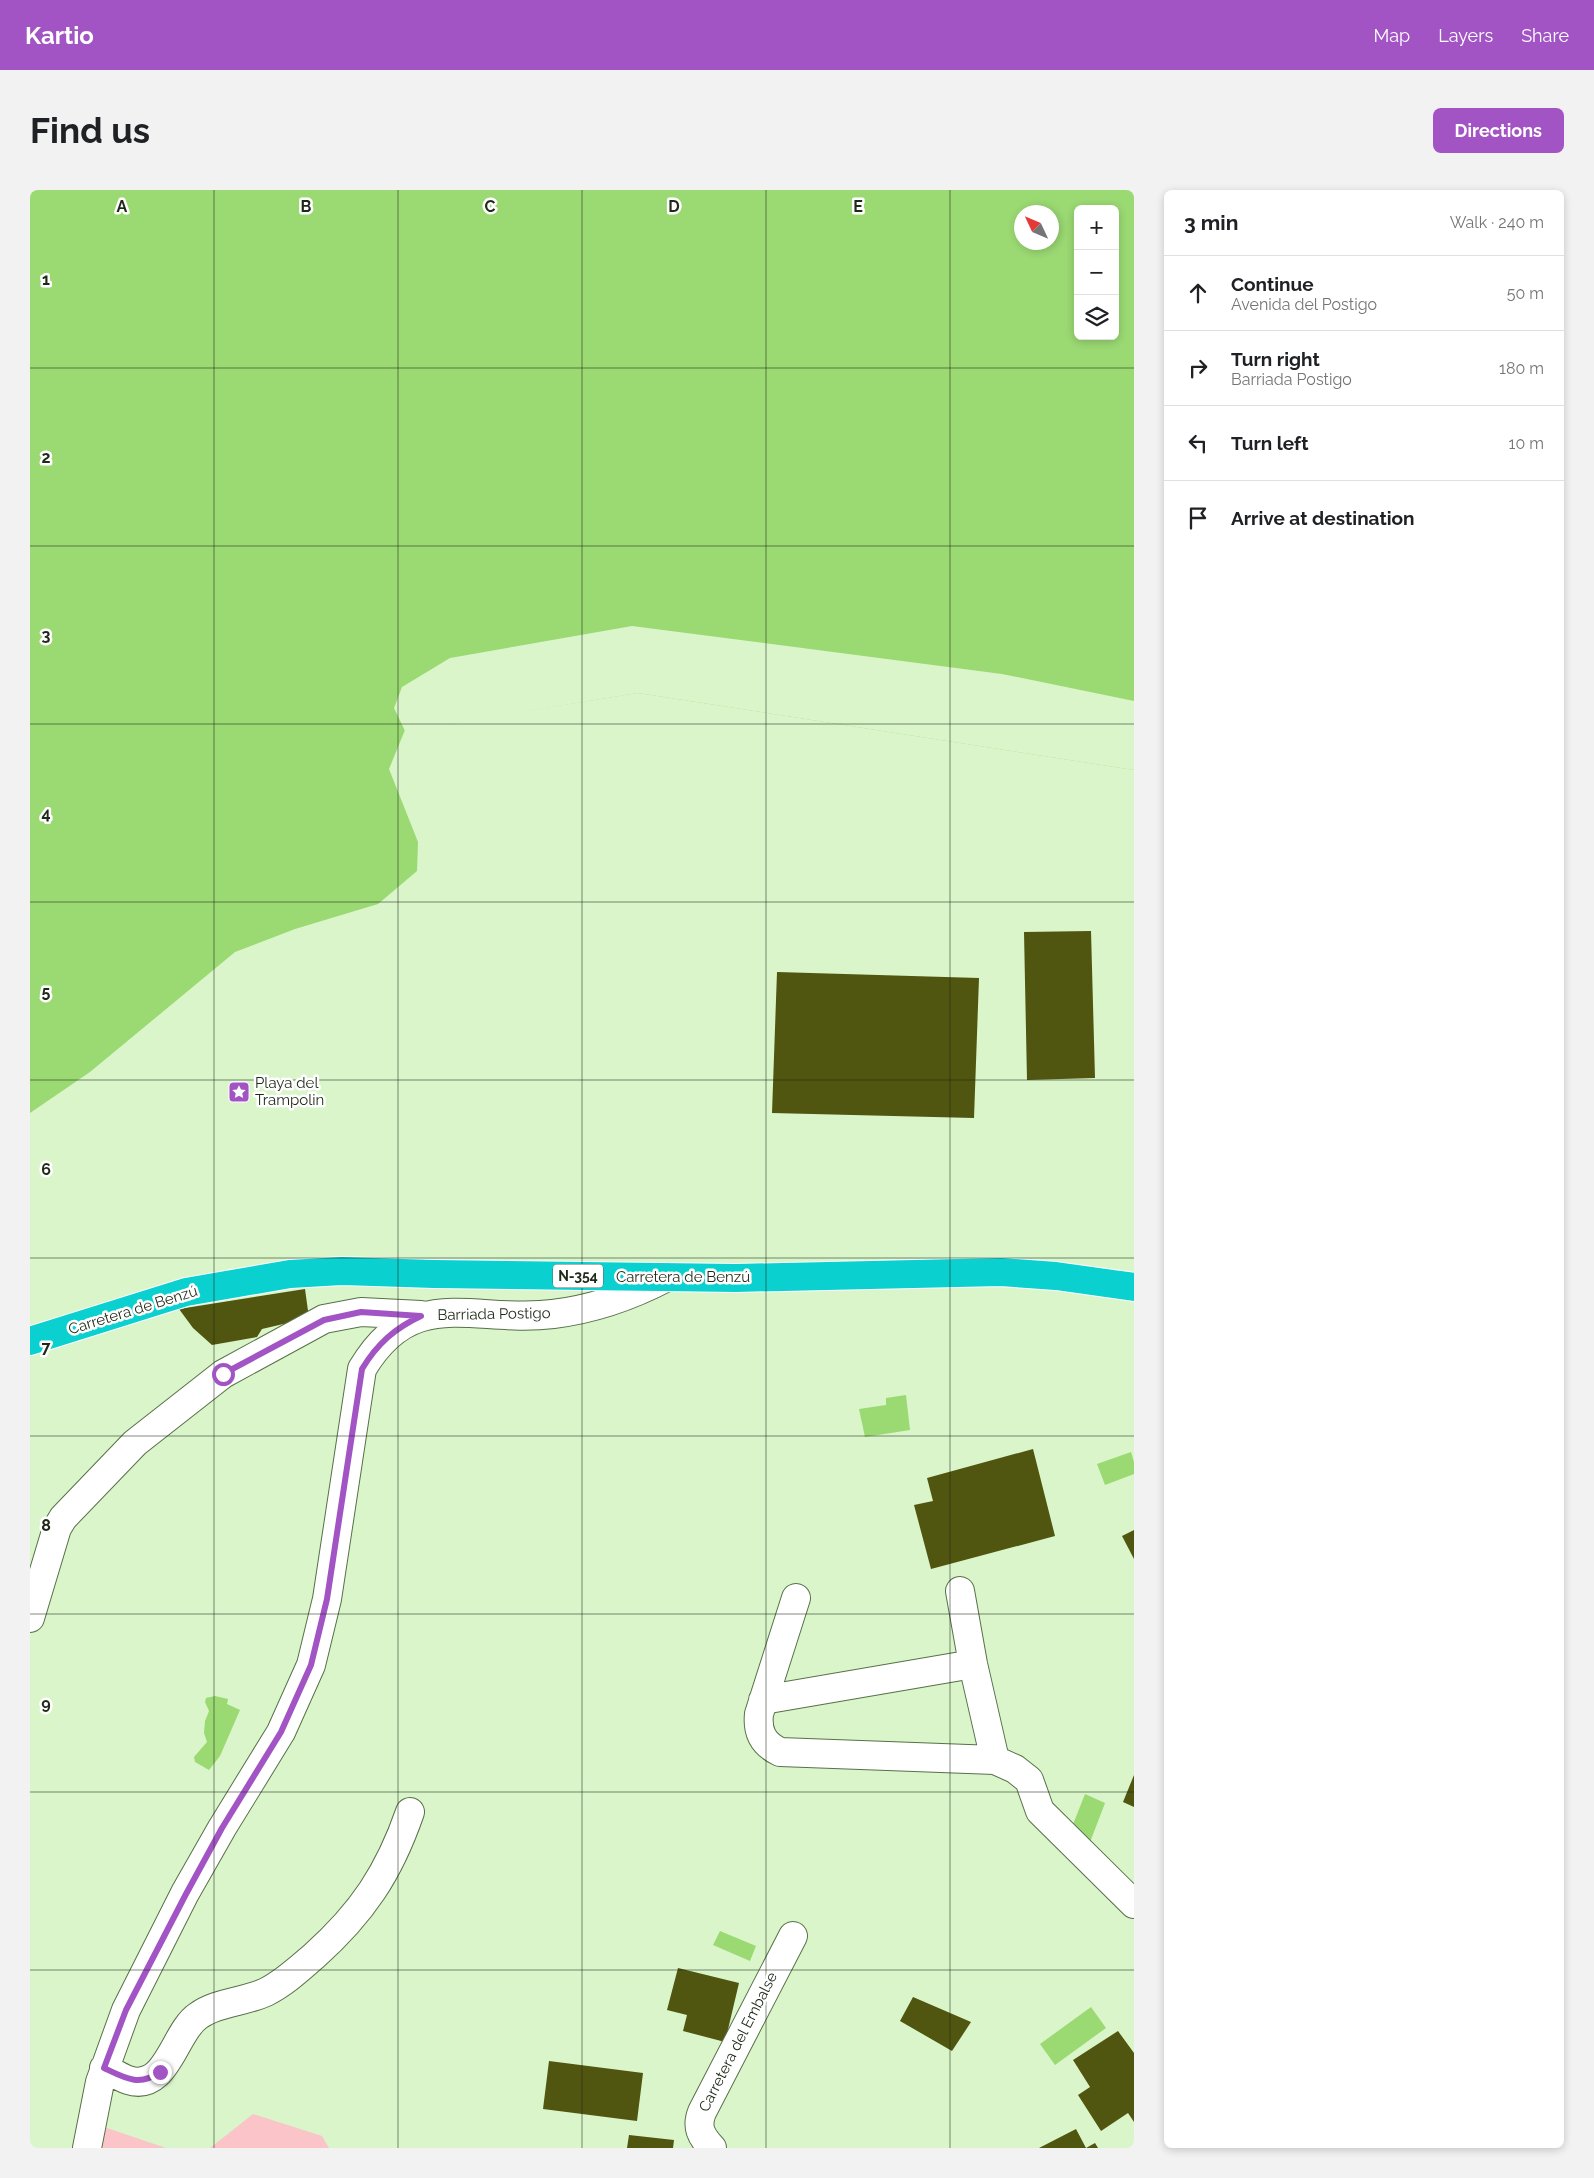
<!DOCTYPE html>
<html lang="en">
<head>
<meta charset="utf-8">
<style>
  :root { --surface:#fff; --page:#f2f2f2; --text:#202124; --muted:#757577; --line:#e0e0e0; --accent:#a254c5 }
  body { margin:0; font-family:Raleway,sans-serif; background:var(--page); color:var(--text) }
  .controls { position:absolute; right:15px; top:15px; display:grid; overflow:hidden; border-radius:8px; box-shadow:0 2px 8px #0003 }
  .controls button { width:45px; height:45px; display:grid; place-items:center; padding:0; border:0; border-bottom:1px solid var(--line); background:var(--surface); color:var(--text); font:25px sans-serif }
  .compass { position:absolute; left:984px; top:15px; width:45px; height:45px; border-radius:50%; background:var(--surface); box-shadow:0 2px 8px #0003; rotate:314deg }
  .stop { position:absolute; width:15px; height:15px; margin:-11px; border:4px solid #a254c5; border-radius:50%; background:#fff }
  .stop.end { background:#a254c5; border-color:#fff; box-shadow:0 1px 5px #0008 }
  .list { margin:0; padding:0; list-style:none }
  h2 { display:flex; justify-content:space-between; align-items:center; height:65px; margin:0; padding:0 20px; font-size:21px }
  h2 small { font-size:16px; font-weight:400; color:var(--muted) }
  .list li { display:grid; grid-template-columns:32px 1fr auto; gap:15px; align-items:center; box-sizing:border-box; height:75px; padding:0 20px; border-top:1px solid var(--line) }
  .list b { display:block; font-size:19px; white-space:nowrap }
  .list p { margin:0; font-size:16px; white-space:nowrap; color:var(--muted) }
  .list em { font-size:16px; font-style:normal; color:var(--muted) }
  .icon { flex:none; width:28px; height:28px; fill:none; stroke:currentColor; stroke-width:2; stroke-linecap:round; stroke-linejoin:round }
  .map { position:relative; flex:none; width:1104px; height:1958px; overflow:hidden; border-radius:8px }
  header { display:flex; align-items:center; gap:30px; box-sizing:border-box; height:70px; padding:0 25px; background:var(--accent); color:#fff }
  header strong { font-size:24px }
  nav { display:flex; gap:28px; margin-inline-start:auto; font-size:18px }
  .intro { display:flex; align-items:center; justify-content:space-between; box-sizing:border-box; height:120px; padding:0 30px }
  h1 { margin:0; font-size:35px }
  .button { padding:12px 22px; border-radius:8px; background:var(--accent); color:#fff; font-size:18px; font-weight:700 }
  main { display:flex; gap:30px; padding:0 30px }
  aside { flex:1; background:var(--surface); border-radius:8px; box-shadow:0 2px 8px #0003 }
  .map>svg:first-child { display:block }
</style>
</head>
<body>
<header>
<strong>Kartio</strong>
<nav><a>Map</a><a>Layers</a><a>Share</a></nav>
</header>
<div class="intro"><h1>Find us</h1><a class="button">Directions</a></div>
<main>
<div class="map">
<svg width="1104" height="1958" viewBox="0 0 1104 1958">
  <rect width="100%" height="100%" fill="#d9f5c9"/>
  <path fill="#fac4c8" d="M223,1924L292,1946L299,1958H180Z
    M74,1937L136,1958H70Z"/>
  <path fill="#9bd973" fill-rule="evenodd" d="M0,0H1104V580L608,503L375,540L359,579L388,652L387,681L348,714L265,739L205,762L60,882L0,923ZM1048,19H1085V146H1048ZM992,22H1022V52H992Z
    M876,1205L880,1240L835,1247L829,1219L856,1215V1208Z
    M1101,1262L1104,1272V1284L1075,1295L1067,1274Z
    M185,1506L198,1509L197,1514L210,1520L190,1566L179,1580L165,1572L164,1567L177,1552L174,1543L175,1531L179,1521L175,1512L176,1508Z
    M1055,1604L1075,1613L1057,1660L1036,1652Z
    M690,1741L726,1756L720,1771L683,1755Z
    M1061,1817L1076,1838L1025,1875L1010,1854Z"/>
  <path fill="#d9f5c9" d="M602,436L972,484L1104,511V580L608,503L375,541L364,518L372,497L420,468Z"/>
  <path fill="#50550f" d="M1061,741L1065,888L997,890L994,742Z
    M747,782L949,788L944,928L742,923Z
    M275,1099L279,1128L232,1139L227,1147L182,1155L163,1138L149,1119Z
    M1003,1259L1025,1346L901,1379L884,1315L903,1311L897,1288Z
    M1104,1340V1369L1092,1346Z
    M1104,1585V1617L1093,1612Z
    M648,1778L709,1793L695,1852L653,1841L657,1825L637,1820Z
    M883,1807L941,1832L922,1861L870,1831Z
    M1088,1841L1104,1863V1932L1098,1923L1071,1941L1048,1905L1060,1897L1043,1870Z
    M519,1871L613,1883L607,1931L513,1919Z
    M1046,1939L1056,1958L1065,1953L1068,1958H1009Z
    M599,1945L644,1950L643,1958H597Z"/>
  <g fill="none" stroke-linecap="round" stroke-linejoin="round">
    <g stroke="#587049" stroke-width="30">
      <path id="minor" d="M930,1401L943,1474L965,1570
        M766,1408L729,1524C727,1542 733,1554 750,1562L965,1570L985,1579L999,1590L1010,1621L1104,1714
        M0,1428L27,1338L33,1328L105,1253L193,1184L294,1129L331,1122L391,1125
        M733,1510L943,1474
        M74,1878C82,1882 90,1887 98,1890C137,1903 144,1842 168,1826C187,1812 215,1812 236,1802C254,1793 269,1779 284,1766C332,1723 359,1683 380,1622
        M57,1958L70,1892L96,1820L155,1703L192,1638L251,1542L281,1475L297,1409L332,1179C383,1093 444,1134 523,1124C564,1119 601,1106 637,1087
        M682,1958C671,1946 666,1937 672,1922L763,1746"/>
    </g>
    <g stroke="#fff" stroke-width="30">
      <path id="highway" d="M0,1151L156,1102L260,1084L312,1081L404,1084L706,1088L971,1082L1026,1086L1104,1097"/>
    </g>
    <use href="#minor" stroke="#fff" stroke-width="28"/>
    <use href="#highway" stroke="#0ad1d0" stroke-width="28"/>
  </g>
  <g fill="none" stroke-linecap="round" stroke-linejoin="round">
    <path stroke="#a254c5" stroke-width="6" d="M130,1882C109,1897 95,1888 74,1878L96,1820L156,1704L192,1638L251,1542L281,1475L297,1409L332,1179C347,1154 365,1138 391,1126L331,1122L294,1130L193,1184"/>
  </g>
  <path fill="none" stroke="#1f2918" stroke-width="1" stroke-opacity="0.55" d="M184,0V1958M368,0V1958M552,0V1958M736,0V1958M920,0V1958M0,178H1104M0,356H1104M0,534H1104M0,712H1104M0,890H1104M0,1068H1104M0,1246H1104M0,1424H1104M0,1602H1104M0,1780H1104"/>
  <defs>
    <g id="sight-square" transform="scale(1.125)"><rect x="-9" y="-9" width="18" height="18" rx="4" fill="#a254c5" stroke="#fff"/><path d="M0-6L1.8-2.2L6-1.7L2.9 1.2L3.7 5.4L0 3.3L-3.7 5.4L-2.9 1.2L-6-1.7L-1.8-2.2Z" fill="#fff"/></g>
  </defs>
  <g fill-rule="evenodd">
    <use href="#sight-square" x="209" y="902"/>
  </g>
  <g text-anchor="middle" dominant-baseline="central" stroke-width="5" stroke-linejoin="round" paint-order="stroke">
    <rect fill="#fff" stroke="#62695d" stroke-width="1" x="523" y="1074.5" width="50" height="23" rx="4"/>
    <g font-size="14" font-weight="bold" fill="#1f2918">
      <text x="548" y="1086">N-354</text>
    </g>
    <g font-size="15" fill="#1f2918" stroke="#fff" text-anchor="start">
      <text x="225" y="893">Playa del<tspan x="225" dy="17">Trampolin</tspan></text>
    </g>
    <g font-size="15" fill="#1f2918" stroke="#fff">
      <text x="653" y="1087">Carretera de Benzú</text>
      <text transform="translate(103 1120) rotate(-17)">Carretera de Benzú</text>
      <text transform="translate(464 1124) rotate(-1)">Barriada Postigo</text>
      <text transform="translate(708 1852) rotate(-63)">Carretera del Embalse</text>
    </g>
  </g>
  <g font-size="16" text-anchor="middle" font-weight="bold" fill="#1f2918" stroke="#fff" stroke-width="5" stroke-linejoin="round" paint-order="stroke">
    <text x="92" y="22">A</text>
    <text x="276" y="22">B</text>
    <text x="460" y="22">C</text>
    <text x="644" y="22">D</text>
    <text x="828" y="22">E</text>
    <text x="16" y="95">1</text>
    <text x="16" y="273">2</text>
    <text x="16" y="451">3</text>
    <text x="16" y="629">4</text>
    <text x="16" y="807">5</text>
    <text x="16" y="985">6</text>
    <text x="16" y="1163">7</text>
    <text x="16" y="1341">8</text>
    <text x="16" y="1519">9</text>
  </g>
</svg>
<div class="controls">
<button>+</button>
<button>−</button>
<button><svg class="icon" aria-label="layers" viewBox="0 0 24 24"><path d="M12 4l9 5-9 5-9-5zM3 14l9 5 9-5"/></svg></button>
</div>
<svg class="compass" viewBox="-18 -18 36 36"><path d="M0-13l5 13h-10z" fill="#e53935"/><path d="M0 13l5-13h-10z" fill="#757577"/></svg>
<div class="stop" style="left:193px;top:1184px"></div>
<div class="stop end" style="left:130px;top:1882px"></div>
</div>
<aside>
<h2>3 min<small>Walk · 240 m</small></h2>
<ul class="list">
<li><svg class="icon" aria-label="ahead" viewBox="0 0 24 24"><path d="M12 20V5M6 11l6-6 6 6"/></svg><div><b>Continue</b><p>Avenida del Postigo</p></div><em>50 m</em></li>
<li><svg class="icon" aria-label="right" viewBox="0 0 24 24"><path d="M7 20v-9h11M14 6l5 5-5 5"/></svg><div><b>Turn right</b><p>Barriada Postigo</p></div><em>180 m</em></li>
<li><svg class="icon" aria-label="left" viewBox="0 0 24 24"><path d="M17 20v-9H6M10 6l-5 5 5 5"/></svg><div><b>Turn left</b></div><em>10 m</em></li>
<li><svg class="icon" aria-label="arrive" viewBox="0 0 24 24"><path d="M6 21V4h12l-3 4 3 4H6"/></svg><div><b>Arrive at destination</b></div></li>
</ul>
</aside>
</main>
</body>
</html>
